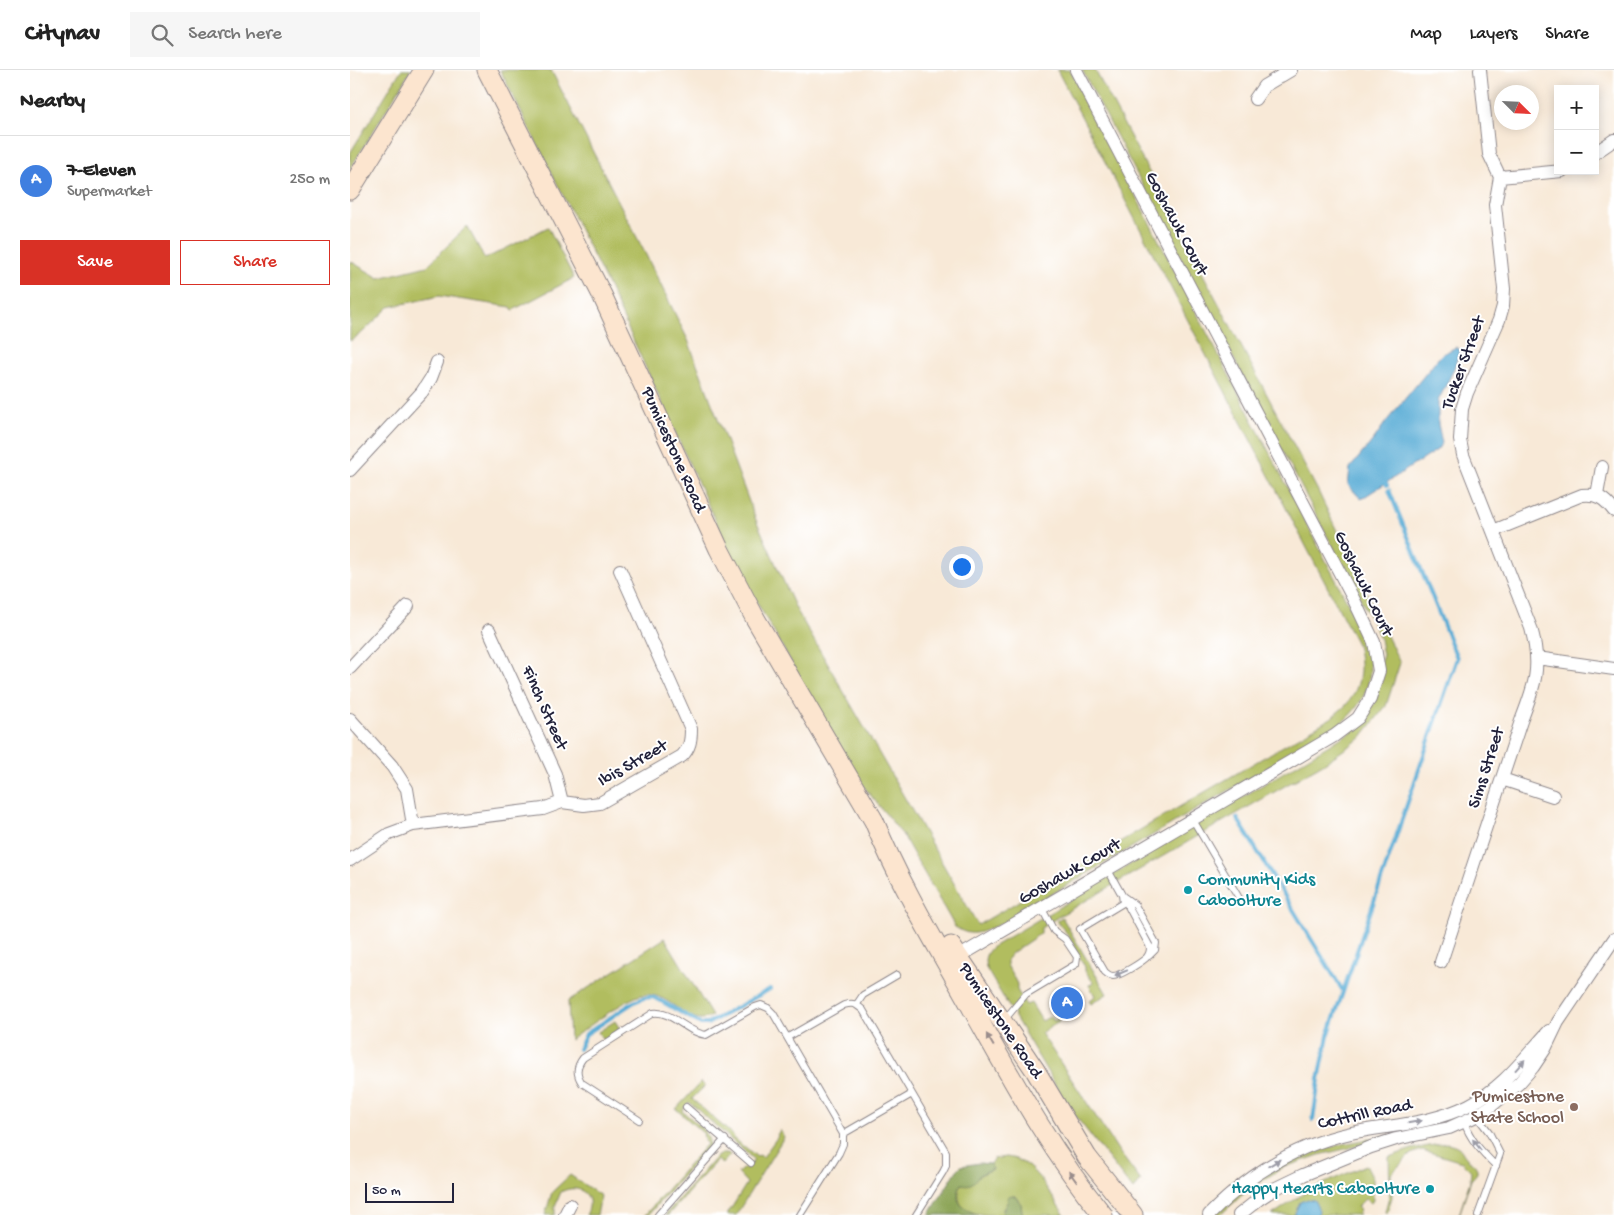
<!DOCTYPE html>
<html lang="en">
<head>
<meta charset="utf-8">
<style>
  :root { --surface:#fff; --page:#f6f6f6; --text:#222; --muted:#767676; --line:#e0e0e0; --accent:#d93025 }
  body { margin:0; font-family:"Gochi Hand",sans-serif; background:var(--page); color:var(--text) }
  .controls { position:absolute; right:15px; top:15px; display:grid; overflow:hidden; border-radius:0px; box-shadow:0 2px 12px #0003 }
  .controls button { width:45px; height:45px; display:grid; place-items:center; padding:0; border:0; border-bottom:1px solid var(--line); background:var(--surface); color:var(--text); font:25px sans-serif }
  .compass { position:absolute; left:1144px; top:15px; width:45px; height:45px; border-radius:50%; background:var(--surface); box-shadow:0 2px 12px #0003; rotate:114deg }
  .scale { position:absolute; left:15px; bottom:12px; width:89px; box-sizing:border-box; padding-left:5px; border:2px solid #22223b; border-top:0; font-size:14px; line-height:18px; white-space:nowrap; color:#22223b; -webkit-text-stroke:4px #fff; paint-order:stroke }
  .you { position:absolute; left:611px; top:496px; width:18px; height:18px; margin:-12px; border:4px solid #fff; border-radius:50%; background:#1a73e8; box-shadow:0 0 0 8px #1a73e833 }
  .badge { display:grid; place-items:center; width:32px; height:32px; border-radius:50%; background:var(--accent); color:#fff; font-size:16px; font-weight:700 }
  .pin { position:absolute; translate:-50% -50%; border:2px solid #fff; box-shadow:0 1px 5px #0006 }
  .list { margin:0; padding:0; list-style:none }
  h2 { display:flex; justify-content:space-between; align-items:center; height:65px; margin:0; padding:0 20px; font-size:21px }
  h2 small { font-size:16px; font-weight:400; color:var(--muted) }
  .list li { display:grid; grid-template-columns:32px 1fr auto; gap:15px; align-items:center; box-sizing:border-box; height:90px; padding:0 20px; border-top:1px solid var(--line) }
  .list b { display:block; font-size:19px; white-space:nowrap }
  .list p { margin:0; font-size:16px; white-space:nowrap; color:var(--muted) }
  .list em { font-size:16px; font-style:normal; color:var(--muted) }
  .actions { display:flex; gap:10px; padding:15px 20px }
  .actions a { flex:1; padding:11px 0; border:1px solid var(--accent); border-radius:0px; text-align:center; font-size:18px; color:var(--accent) }
  .actions .main { background:var(--accent); color:#fff }
  .icon { flex:none; width:28px; height:28px; fill:none; stroke:currentColor; stroke-width:2; stroke-linecap:round; stroke-linejoin:round }
  .map { position:relative; flex:none; width:1264px; height:1145px; overflow:hidden }
  header { display:flex; align-items:center; gap:30px; box-sizing:border-box; height:70px; padding:0 25px; background:var(--surface); border-bottom:1px solid var(--line) }
  header strong { font-size:24px }
  nav { display:flex; gap:28px; margin-inline-start:auto; font-size:18px }
  .search { width:350px; height:45px; background:var(--page); display:flex; align-items:center; gap:12px; box-sizing:border-box; padding:0 18px; border-radius:0px; color:var(--muted); font-size:19px }
  main { display:flex }
  aside { flex:1; background:var(--surface) }
  .map>svg:first-child { display:block }
</style>
</head>
<body>
<header>
<strong>Citynav</strong>
<div class="search"><svg class="icon" aria-label="search" viewBox="0 0 24 24"><circle cx="10" cy="10" r="6"/><path d="M15 15l6 6"/></svg>Search here</div>
<nav><a>Map</a><a>Layers</a><a>Share</a></nav>
</header>
<main>
<aside>
<h2>Nearby<small></small></h2>
<ul class="list">
<li><span class="badge" style="background:#3f7fe0">A</span><div><b>7-Eleven</b><p>Supermarket</p></div><em>250 m</em></li>
</ul>
<div class="actions"><a class="main">Save</a><a>Share</a></div>
</aside>
<div class="map">
<svg width="1264" height="1145" viewBox="0 0 1264 1145">
  <rect width="100%" height="100%" fill="#fff"/>
  <filter id="ink" filterUnits="userSpaceOnUse"><feTurbulence type="fractalNoise" baseFrequency=".02" numOctaves="2"/><feDisplacementMap in="SourceGraphic" scale="10" xChannelSelector="R" yChannelSelector="G"/><feConvolveMatrix kernelMatrix="1 2 1 2 8 2 1 2 1" color-interpolation-filters="sRGB"/></filter>
  <filter id="wash" filterUnits="userSpaceOnUse"><feTurbulence type="fractalNoise" baseFrequency=".0096" numOctaves="4" result="noise"/><feDisplacementMap in="SourceGraphic" scale="20" xChannelSelector="R" yChannelSelector="G"/><feGaussianBlur stdDeviation="1.12" result="paint"/><feColorMatrix in="noise" values="0 0 0 0 0 0 0 0 0 0 0 0 0 0 0 0 0 1.4 0 .05"/><feComposite in="paint" operator="in"/></filter>
  <g filter="url(#wash)">
    <rect width="100%" height="100%" fill="#f8e9d7"/>
    <path fill="#b1bd5f" stroke="#6a704d" d="M51,0H61L0,99V83Z
      M150,0H201L296,185L338,270L406,450L446,539L628,855L981,648C986,643 992,639 996,635C1012,617 1013,594 1006,572L707,0H720L1011,558C1027,601 1023,627 987,657L651,854C632,861 623,869 605,857L552,764L509,711L385,494L260,219Z
      M732,0H745L968,421L1050,593L1036,636L1011,668L973,694L711,845L691,858V863L662,883L657,889V895L667,914V920L676,935L681,933L692,951L701,946L704,951L708,949L709,952L691,963L770,1083L791,1111L783,1120L717,1035L636,898C634,889 635,885 641,878L999,663L1008,656L1033,585L1030,569L1025,557Z
      M117,156L135,189L198,157L224,208L163,240L161,237L89,226L39,237L13,262L0,271V191L29,208L77,196Z
      M712,847L757,924L741,934L739,931L745,926L739,915L743,912L735,901V897L716,862L706,851Z
      M315,868L362,946C359,947 354,949 351,949C331,949 318,921 292,925C278,927 234,960 220,970L218,931Z
      M265,951L270,959L253,970L248,962Z
      M351,1012L355,1016L342,1029L384,1066L383,1068L393,1077L394,1076L407,1087L409,1085L413,1087L428,1066L427,1065L430,1060L434,1067L386,1145H377L397,1113L388,1103L394,1097L397,1099L404,1090L339,1032L332,1041C342,1050 361,1061 359,1076L298,1145H295L357,1074L353,1070L355,1068L353,1066L354,1064L326,1039Z
      M1040,1065L1017,1074L969,1085L932,1098L899,1119L870,1145H864L880,1129L942,1088L993,1074Z
      M1096,1073C1115,1076 1109,1082 1119,1090C1123,1094 1125,1094 1127,1099V1103L1121,1110L1109,1145L1120,1111L1121,1101L1112,1092L1072,1080L1061,1084L1041,1104L1042,1127L1037,1143L1035,1142L1040,1122L1039,1087L1062,1079Z
      M372,1083H378L380,1085L372,1094L367,1090L318,1145H315L365,1088Z
      M656,1087C685,1089 699,1125 715,1145H674L672,1143L671,1134L658,1132L653,1139L652,1145C630,1145 600,1145 611,1114L643,1099L640,1094L643,1089Z
      M1016,1095L1023,1109V1130L1021,1133L1015,1129L1007,1137L1010,1140L1008,1145H968L969,1140L950,1132L944,1145H922L959,1120Z
      M220,1105L251,1126L247,1145H236C247,1126 229,1112 211,1122L205,1136V1145H195L202,1122Z"/>
    <path fill="#8ca456" stroke="#576348" d="M629,1093L640,1094L643,1099C640,1101 634,1102 631,1104C623,1110 625,1117 611,1114C603,1134 612,1137 628,1145H579L607,1100L611,1096Z
      M661,1125L665,1126L671,1134L672,1142L674,1145H652C653,1138 658,1134 658,1127Z"/>
    <path fill="#59acd5" stroke="#3e6788" d="M1106,277L1110,280L1103,301L1088,331V354L1092,373L1087,380L1011,429L998,415L1000,398L1024,369L1035,353L1091,285Z
      M958,1129L964,1130L969,1140L968,1145H944L950,1132Z"/>
    <g fill="none" stroke-linecap="round" stroke-linejoin="round">
      <path stroke="#59acd5" stroke-width="4" d="M1036,413L1037,415
        M887,748L993,921
        M229,979L236,964L284,932L294,928L302,927L311,931L351,954H357L420,919
        M963,1050L969,1009L978,966L1107,588L1039,420"/>
    </g>
  </g>
  <g filter="url(#ink)">
    <g fill="none" stroke-linecap="round" stroke-linejoin="round">
      <g stroke="#8d8689" stroke-width="8">
        <path id="lane" d="M843,750L889,828
          M758,800L772,825L773,833L730,859L755,902C758,904 759,906 763,906C770,906 790,893 796,888C799,885 800,881 800,877L772,825
          M774,827L785,835L806,873L805,880L799,886
          M507,934L513,925L547,905
          M655,949L676,924L726,894L727,887L715,869L704,861L692,839
          M438,967L494,935C503,932 506,934 513,940L596,1082V1096L593,1102L566,1145
          M336,1037L401,1093
          M1125,1044L1139,1062L1150,1084L1128,1145
          M289,1050L232,1013C226,1004 226,997 233,988L303,943C321,940 337,963 356,965L405,937L411,935L418,938L423,943L493,1064V1074L489,1083L450,1145
          M1114,1051C1119,1069 1133,1083 1146,1096
          M493,1064L562,1024
          M308,1145L375,1069"/>
      </g>
      <g stroke="#8d8689" stroke-width="14">
        <path id="street" d="M905,29L914,16L941,0
          M1245,83L1264,70
          M1150,107L1212,101
          M0,400L72,322L81,308L87,292
          M1247,425L1252,397
          M1143,461L1232,425C1247,423 1255,429 1264,441
          M139,560L205,704L212,732
          M1187,588L1264,599
          M0,598L58,536
          M0,649L42,696L57,719L63,755
          M1152,709L1203,726
          M0,790L39,764L63,755L193,739L212,732L234,735L250,733L332,686C340,678 341,670 341,659L270,500
          M603,890L984,666L1008,648L1020,629L1029,601L1024,572L1004,530L726,0
          M1091,892L1171,651C1185,615 1192,597 1181,558L1113,385L1110,370L1112,339L1117,323L1149,250L1153,236L1154,219L1145,135L1150,107L1139,84L1130,0
          M215,1145L220,1135
          M859,1145C898,1105 946,1075 1001,1063C1041,1055 1082,1054 1119,1035C1153,1018 1174,988 1199,961
          M889,1145L909,1129L926,1118L953,1105L1021,1077L1046,1069L1099,1058L1126,1046L1141,1036L1169,1013L1183,997L1195,979L1208,952L1264,869"/>
      </g>
      <g stroke="#8d8689" stroke-width="21">
        <path id="secondary" d="M137,0L252,225L369,479L405,548L524,751C550,815 589,879 623,940C663,1011 701,1082 753,1145
          M0,120L74,0
          M601,876L685,1000L737,1087L783,1145"/>
      </g>
      <use href="#lane" stroke="#fff" stroke-width="6"/>
      <use href="#street" stroke="#fff" stroke-width="12"/>
      <use href="#secondary" stroke="#fce5cf" stroke-width="19"/>
    </g>
    <defs><path id="oneway-solid" d="M-6-.8H1V-3.2L6.5 0L1 3.2V.8H-6Z" transform="scale(1.25)"/></defs>
    <g fill="#9c9ca7">
      <use href="#oneway-solid" transform="translate(771 903) rotate(157)"/>
      <use href="#oneway-solid" transform="translate(1170 995) rotate(-48)"/>
      <use href="#oneway-solid" transform="translate(1065 1052) rotate(-10)"/>
      <use href="#oneway-solid" transform="translate(1127 1075) rotate(-127)"/>
      <use href="#oneway-solid" transform="translate(924 1093) rotate(-31)"/>
    </g>
    <g fill="#9a8d8c">
      <use href="#oneway-solid" transform="translate(640 970) rotate(-120)"/>
      <use href="#oneway-solid" transform="translate(723 1107) rotate(-126)"/>
    </g>
  </g>
  <g fill="#0f9aa8" stroke="#fff" stroke-width="2">
    <circle cx="838" cy="820" r="5"/>
    <circle cx="1080" cy="1119" r="5"/>
  </g>
  <circle fill="#8d6e63" stroke="#fff" stroke-width="2" cx="1224" cy="1037" r="5"/>
  <g text-anchor="middle" dominant-baseline="central" stroke-width="4" stroke-linejoin="round" paint-order="stroke">
    <g font-size="18" fill="#22223b" stroke="#fff">
      <text transform="translate(826 154) rotate(62)">Goshawk Court</text>
      <text transform="translate(1114 293) rotate(-70)">Tucker Street</text>
      <text transform="translate(323 380) rotate(66)">Pumicestone Road</text>
      <text transform="translate(1013 514) rotate(64)">Goshawk Court</text>
      <text transform="translate(194 638) rotate(66)">Finch Street</text>
      <text transform="translate(283 694) rotate(-30)">Ibis Street</text>
      <text transform="translate(1137 698) rotate(-72)">Sims Street</text>
      <text transform="translate(720 802) rotate(-30)">Goshawk Court</text>
      <text transform="translate(650 951) rotate(56)">Pumicestone Road</text>
      <text transform="translate(1015 1045) rotate(-12)">Cottrill Road</text>
    </g>
    <g font-size="18" fill="#0d838f" stroke="#fff" text-anchor="start">
      <text x="848" y="810">Community Kids<tspan x="848" dy="21">Caboolture</tspan></text>
      <text x="1070" y="1119" text-anchor="end">Happy Hearts Caboolture</text>
    </g>
    <g font-size="18" fill="#785e54" stroke="#fff" text-anchor="end">
      <text x="1214" y="1027">Pumicestone<tspan x="1214" dy="21">State School</tspan></text>
    </g>
  </g>
</svg>
<div class="controls">
<button>+</button>
<button>−</button>
</div>
<svg class="compass" viewBox="-18 -18 36 36"><path d="M0-13l5 13h-10z" fill="#e53935"/><path d="M0 13l5-13h-10z" fill="#767676"/></svg>
<div class="scale">50 m</div>
<div class="you"></div>
<div class="pin badge" style="left:717px;top:933px;background:#3f7fe0">A</div>
</div>
</main>
</body>
</html>
